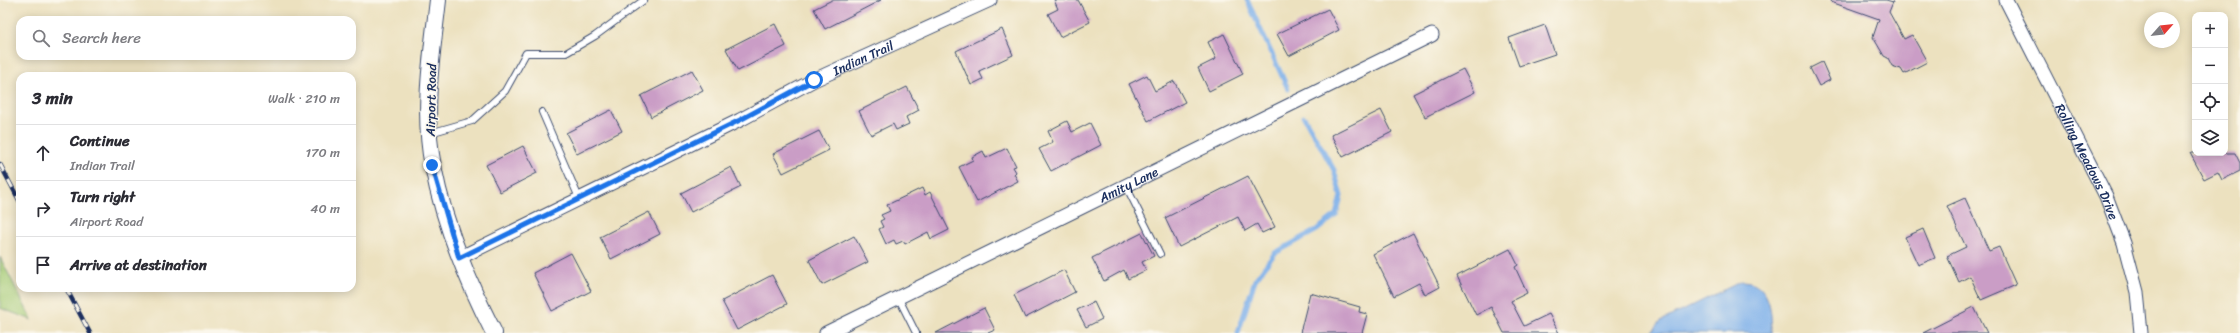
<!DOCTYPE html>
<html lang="en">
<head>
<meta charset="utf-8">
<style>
  :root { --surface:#fff; --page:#f2f2f3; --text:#2b2b33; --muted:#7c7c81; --line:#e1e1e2 }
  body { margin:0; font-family:Sriracha,sans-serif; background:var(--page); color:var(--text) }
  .controls { position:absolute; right:12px; top:12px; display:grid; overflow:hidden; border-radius:8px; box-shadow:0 2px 10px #0003 }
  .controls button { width:36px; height:36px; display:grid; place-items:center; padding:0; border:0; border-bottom:1px solid var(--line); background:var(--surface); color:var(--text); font:20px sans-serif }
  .compass { position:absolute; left:2144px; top:12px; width:36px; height:36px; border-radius:50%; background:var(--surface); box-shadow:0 2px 10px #0003; rotate:63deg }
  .stop { position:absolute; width:12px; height:12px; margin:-9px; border:3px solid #1a73e8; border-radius:50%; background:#fff }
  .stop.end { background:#1a73e8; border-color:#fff; box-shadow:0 1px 4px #0008 }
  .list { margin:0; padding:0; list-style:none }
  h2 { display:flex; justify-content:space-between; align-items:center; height:52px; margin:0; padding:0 16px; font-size:17px }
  h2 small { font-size:13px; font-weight:400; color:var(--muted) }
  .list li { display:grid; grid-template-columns:26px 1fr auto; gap:12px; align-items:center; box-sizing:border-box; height:56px; padding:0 16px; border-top:1px solid var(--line) }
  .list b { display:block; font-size:15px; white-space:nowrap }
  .list p { margin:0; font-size:13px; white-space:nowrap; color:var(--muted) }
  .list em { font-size:13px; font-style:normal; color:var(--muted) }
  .icon { flex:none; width:22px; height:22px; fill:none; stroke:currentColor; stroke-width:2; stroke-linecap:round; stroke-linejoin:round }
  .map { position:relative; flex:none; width:2240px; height:333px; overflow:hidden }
  .search { position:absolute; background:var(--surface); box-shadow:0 2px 10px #0003; left:16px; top:16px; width:340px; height:44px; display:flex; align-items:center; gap:10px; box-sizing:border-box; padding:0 14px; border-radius:12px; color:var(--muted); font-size:15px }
  .panel { position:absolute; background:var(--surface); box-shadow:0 2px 10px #0003; left:16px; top:72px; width:340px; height:220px; border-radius:12px }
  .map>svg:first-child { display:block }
</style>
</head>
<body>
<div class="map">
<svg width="2240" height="333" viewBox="0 0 2240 333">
  <rect width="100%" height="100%" fill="#fbf7ec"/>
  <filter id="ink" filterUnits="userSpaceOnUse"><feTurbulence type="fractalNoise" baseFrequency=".025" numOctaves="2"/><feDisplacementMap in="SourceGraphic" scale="8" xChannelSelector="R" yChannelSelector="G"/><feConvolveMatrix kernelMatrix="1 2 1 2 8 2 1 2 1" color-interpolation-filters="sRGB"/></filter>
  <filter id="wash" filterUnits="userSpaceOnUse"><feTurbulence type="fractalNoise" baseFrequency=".012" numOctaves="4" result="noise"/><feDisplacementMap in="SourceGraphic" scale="16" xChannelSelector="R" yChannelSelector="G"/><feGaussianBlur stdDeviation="0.9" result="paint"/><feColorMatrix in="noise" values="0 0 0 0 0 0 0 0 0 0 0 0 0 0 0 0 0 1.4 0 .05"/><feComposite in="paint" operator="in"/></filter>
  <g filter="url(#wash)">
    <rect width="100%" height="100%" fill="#ece1bf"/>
    <path fill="#a4ca75" stroke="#607c6a" d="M0,257L32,320L0,308Z"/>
    <path fill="#7eb0ea" stroke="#4c70a4" d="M1742,281C1769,281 1773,311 1771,333H1651L1661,321Z"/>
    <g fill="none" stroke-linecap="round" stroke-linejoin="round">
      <path stroke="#7eb0ea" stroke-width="5" d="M1247,0L1288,89
        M1238,333L1255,280L1275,253L1317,230L1336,215L1341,196L1334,170L1304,117"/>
    </g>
    <g id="blocks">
      <path fill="#ca9dc6" d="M832,0H881L825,29L814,9Z
        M1054,0H1078L1090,22L1060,37L1048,14L1058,9Z
        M1832,0H1886L1893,2L1889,12L1904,39L1912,35L1927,62L1904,74L1901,69L1892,66L1888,58L1884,56L1873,37L1879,19L1831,2Z
        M1328,9L1339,30L1289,56L1277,34Z
        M775,24L786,46L738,71L726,49Z
        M1545,25L1555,54L1519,66L1509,38Z
        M1002,29L1013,55L979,71L983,79L971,85L956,51Z
        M1224,34L1243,74L1209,91L1198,68L1216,59L1208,42Z
        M1822,62L1830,80L1819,86L1810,68Z
        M1463,69L1475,92L1425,117L1413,94Z
        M692,70L703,90L651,117L641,96Z
        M1147,75L1155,91L1174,81L1185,102L1148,121L1129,84Z
        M907,87L919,110L906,117L909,124L896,130L893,124L871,135L859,111Z
        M611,110L622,131L577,154L566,133Z
        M1381,110L1392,132L1343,157L1331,135Z
        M1067,121L1072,132L1090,123L1101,145L1051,171L1039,149L1053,142L1048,131Z
        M819,131L829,150L783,173L773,154Z
        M523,146L537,173L500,192L486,165Z
        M1007,148L1016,166L1013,167L1016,172L1014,174L1018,181L977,202L959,167L973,160L972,157L983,151L986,158Z
        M2190,153H2235L2240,163V171L2222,180L2218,172L2204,179Z
        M731,167L741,187L691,212L681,193Z
        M1248,176L1275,227L1262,233L1257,224L1245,231L1238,217L1179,247L1165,218Z
        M922,188L925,195L930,192L949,230L931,239L928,232L905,244L903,241L896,244L894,240L886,244L879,229L883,227L880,221L884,219L881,215L890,211L887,205Z
        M1965,198L1989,251L1999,247L2016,285L1981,300L1970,276L1959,282L1947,256L1966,247L1947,206Z
        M649,212L660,234L611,259L600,237Z
        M1923,229L1935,258L1918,265L1905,237Z
        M1142,233L1154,256L1142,262L1146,270L1128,279L1124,270L1104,281L1092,258Z
        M1413,233L1440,287L1425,295L1419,283L1394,296L1373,254Z
        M854,236L868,262L822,285L809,260Z
        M1510,249L1518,265L1515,267L1527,293L1511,301L1524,326L1549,314L1559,333H1504L1491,307L1476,315L1457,276Z
        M571,253L591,291L552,311L533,273Z
        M1064,270L1075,292L1025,318L1014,295Z
        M772,275L787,304L737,330L722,301Z
        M1310,293L1360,307L1359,312L1367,314L1362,333H1300Z
        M1094,302L1102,319L1086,327L1077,310Z
        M1974,307L1987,333H1923Z
        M984,308L995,330L988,333H936Z"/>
    </g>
  </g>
  <g filter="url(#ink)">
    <use href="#blocks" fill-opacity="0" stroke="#3a4a6d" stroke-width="1"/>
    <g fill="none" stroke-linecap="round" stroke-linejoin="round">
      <g stroke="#3a4a6d" stroke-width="8">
        <path id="service" d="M542,112L579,198
          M430,133L472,121L505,91L526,53H566L595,36L644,0
          M1126,186L1160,254
          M898,297L916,333"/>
      </g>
      <g stroke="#3a4a6d" stroke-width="15">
        <g id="minor">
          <path id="s1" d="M2006,0L2106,196L2124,243L2137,292L2141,333"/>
          <path id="s2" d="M459,258L740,120L814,80L990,0"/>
          <path id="s3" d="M826,333L1432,35"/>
        </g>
      </g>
      <g stroke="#3a4a6d" stroke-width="18">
        <path id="tertiary" d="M438,0C432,54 422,112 433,166C444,225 467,280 494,333"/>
      </g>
      <use href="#service" stroke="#fff" stroke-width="6"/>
      <use href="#minor" stroke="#fff" stroke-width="13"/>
      <use href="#tertiary" stroke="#fff" stroke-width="16"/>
      <g stroke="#1b2f5e" stroke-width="4.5">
        <path id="rail" d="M0,164L20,202
          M66,288L90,333"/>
      </g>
      <use href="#rail" stroke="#fbf7ec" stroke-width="3" stroke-dasharray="9" stroke-linecap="butt"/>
    </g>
  </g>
  <g fill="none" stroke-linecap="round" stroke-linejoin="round" filter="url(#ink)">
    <path stroke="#1a73e8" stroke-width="5" d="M432,165L459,258L740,120L814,80"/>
  </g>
  <g text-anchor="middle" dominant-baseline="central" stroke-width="3" stroke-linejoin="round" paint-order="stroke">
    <g font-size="13" fill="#1b2f5e" stroke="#fbf7ec">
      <text stroke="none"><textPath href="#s2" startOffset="451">Indian Trail</textPath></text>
      <text transform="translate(431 100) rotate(-89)">Airport Road</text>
      <text stroke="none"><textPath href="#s1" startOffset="181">Rolling Meadows Drive</textPath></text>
      <text stroke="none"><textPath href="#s3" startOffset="337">Amity Lane</textPath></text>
    </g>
  </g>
</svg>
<div class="controls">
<button>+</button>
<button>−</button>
<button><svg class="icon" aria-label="locate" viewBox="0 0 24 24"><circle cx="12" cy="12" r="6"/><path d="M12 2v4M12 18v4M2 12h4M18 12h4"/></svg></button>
<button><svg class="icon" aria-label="layers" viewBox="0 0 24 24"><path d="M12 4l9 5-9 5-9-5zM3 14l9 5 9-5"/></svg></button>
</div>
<svg class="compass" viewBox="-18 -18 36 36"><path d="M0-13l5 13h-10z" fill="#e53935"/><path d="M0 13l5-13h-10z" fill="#7c7c81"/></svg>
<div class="stop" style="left:814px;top:80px"></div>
<div class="stop end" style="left:432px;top:165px"></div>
<div class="search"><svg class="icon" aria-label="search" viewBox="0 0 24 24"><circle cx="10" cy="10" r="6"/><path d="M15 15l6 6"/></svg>Search here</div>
<section class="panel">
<h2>3 min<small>Walk · 210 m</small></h2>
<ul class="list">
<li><svg class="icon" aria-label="ahead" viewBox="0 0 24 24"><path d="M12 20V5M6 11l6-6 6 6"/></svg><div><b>Continue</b><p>Indian Trail</p></div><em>170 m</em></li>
<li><svg class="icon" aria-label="right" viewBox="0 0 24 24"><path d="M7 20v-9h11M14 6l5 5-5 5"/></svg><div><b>Turn right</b><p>Airport Road</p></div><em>40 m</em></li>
<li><svg class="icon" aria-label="arrive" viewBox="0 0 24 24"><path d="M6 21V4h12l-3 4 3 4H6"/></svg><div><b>Arrive at destination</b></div></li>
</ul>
</section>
</div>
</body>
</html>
